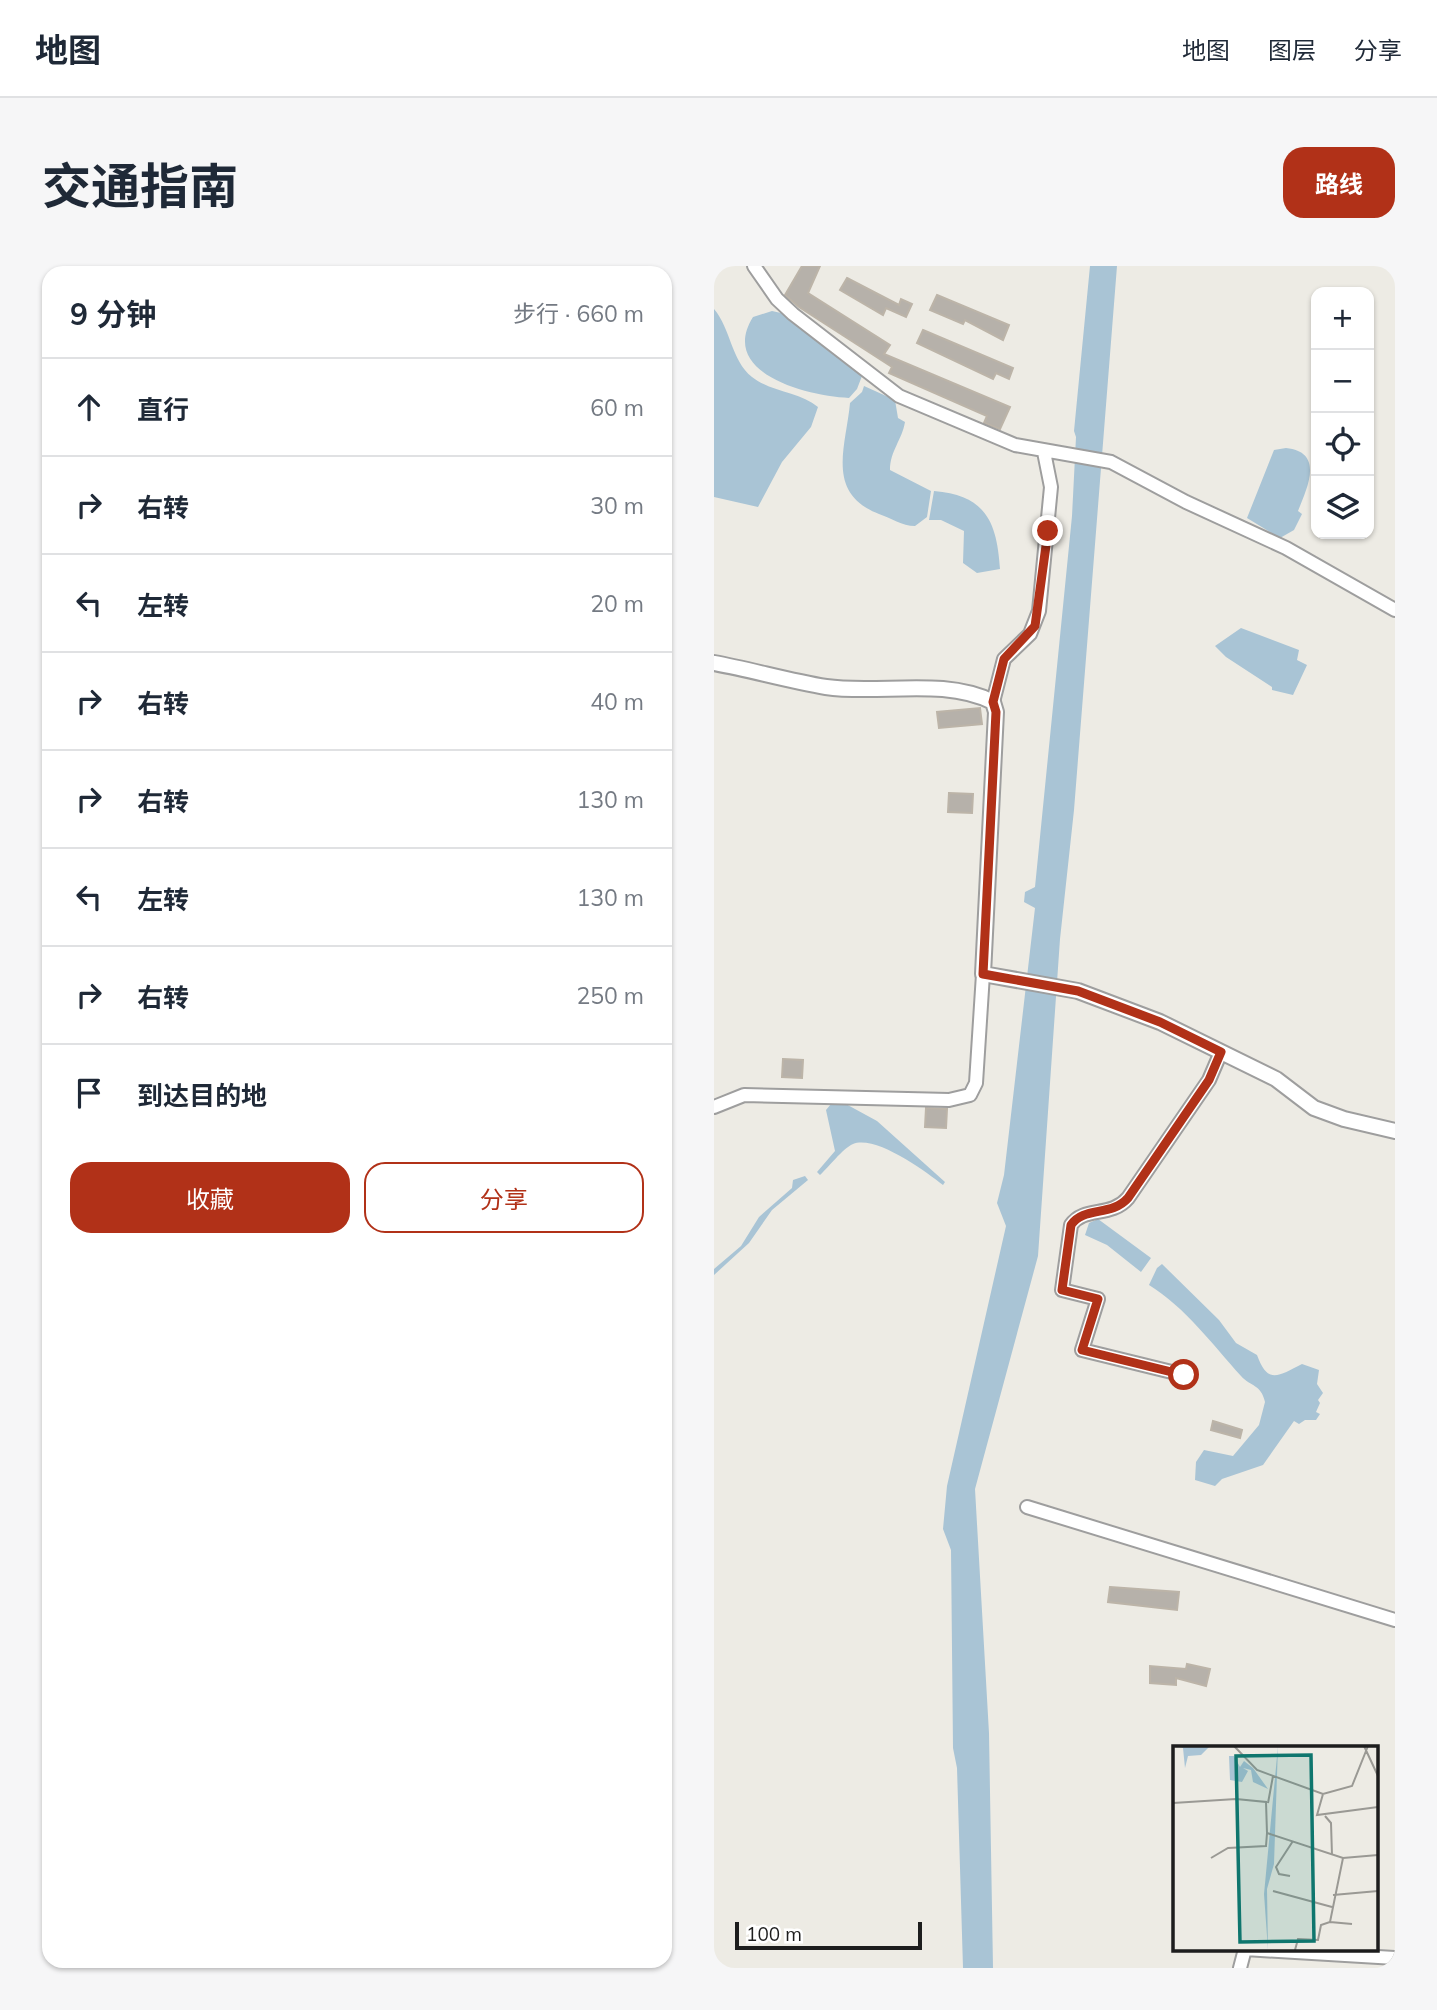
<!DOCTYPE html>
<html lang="zh">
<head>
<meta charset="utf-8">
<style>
  :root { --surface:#fff; --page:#f6f6f7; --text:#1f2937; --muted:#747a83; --line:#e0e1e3; --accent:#b13118 }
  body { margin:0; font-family:Mulish,"Noto Sans SC",sans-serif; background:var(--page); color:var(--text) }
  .controls { position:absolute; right:21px; top:21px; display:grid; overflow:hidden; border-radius:14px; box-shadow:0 2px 5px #0004 }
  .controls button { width:63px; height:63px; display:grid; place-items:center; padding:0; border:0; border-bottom:2px solid var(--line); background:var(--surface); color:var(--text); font:35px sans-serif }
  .scale { position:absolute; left:21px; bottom:18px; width:187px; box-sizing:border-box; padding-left:7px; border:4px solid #1d1d1d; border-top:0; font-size:19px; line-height:24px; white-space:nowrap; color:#1d1d1d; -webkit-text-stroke:5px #fff; paint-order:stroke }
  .stop { position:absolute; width:21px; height:21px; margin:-16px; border:5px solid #b13118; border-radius:50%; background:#fff }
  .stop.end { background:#b13118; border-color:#fff; box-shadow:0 2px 7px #0008 }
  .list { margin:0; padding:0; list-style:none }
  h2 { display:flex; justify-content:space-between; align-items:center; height:91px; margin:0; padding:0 28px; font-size:30px }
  h2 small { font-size:23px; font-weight:400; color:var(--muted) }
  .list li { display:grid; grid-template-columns:46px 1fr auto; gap:21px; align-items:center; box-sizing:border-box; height:98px; padding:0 28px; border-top:2px solid var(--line) }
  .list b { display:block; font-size:26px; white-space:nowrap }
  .list em { font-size:23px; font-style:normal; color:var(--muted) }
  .actions { display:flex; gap:14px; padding:21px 28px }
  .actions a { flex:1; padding:16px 0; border:2px solid var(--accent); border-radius:21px; text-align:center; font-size:24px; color:var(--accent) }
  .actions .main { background:var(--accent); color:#fff }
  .icon { flex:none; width:38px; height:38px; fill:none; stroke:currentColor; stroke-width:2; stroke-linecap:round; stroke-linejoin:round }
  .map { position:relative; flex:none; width:681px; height:1702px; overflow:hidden; border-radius:21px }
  header { display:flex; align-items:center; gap:42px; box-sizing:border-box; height:98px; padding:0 35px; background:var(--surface); border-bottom:2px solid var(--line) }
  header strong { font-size:33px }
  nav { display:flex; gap:38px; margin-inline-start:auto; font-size:24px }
  .intro { display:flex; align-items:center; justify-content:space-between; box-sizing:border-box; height:168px; padding:0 42px }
  h1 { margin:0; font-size:49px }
  .button { padding:18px 32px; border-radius:21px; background:var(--accent); color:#fff; font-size:24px; font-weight:700 }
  main { display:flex; gap:42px; padding:0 42px }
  aside { flex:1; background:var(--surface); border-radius:21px; box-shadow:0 2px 5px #0004 }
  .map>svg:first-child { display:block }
</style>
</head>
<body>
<header>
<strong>地图</strong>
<nav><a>地图</a><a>图层</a><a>分享</a></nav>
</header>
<div class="intro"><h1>交通指南</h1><a class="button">路线</a></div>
<main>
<aside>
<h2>9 分钟<small>步行 · 660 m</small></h2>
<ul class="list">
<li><svg class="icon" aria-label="ahead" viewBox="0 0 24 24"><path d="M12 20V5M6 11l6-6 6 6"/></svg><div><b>直行</b></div><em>60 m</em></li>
<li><svg class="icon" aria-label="right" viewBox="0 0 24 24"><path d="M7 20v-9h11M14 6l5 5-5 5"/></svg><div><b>右转</b></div><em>30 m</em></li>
<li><svg class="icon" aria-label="left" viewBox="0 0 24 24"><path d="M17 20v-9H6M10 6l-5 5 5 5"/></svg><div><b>左转</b></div><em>20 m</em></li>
<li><svg class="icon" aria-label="right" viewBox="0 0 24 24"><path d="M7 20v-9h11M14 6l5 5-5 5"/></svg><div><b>右转</b></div><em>40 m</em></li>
<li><svg class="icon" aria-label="right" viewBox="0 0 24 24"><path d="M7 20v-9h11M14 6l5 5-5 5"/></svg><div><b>右转</b></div><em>130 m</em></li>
<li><svg class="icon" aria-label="left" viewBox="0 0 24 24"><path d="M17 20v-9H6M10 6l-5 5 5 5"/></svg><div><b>左转</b></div><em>130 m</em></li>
<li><svg class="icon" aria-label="right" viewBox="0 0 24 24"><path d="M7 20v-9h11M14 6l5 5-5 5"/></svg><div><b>右转</b></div><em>250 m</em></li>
<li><svg class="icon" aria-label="arrive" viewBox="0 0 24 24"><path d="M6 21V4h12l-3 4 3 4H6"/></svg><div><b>到达目的地</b></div></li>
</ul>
<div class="actions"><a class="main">收藏</a><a>分享</a></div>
</aside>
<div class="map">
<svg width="681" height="1702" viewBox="0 0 681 1702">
  <rect width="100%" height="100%" fill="#edebe4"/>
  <path fill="#a9c4d5" d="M376,0H403L360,544L346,673L324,990L261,1223L275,1467L279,1702H249L243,1502L239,1482L237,1284L229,1263L233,1220L292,960L283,937L290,909L321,642L310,636L311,626L321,621L358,250L362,171L360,165Z
    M0,43C17,63 17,94 38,111C57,126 86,126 104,141L97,161L68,196L44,241L0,231Z
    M58,45L67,47L148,110L143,123L135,132C92,130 4,107 39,51Z
    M150,120L181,134L184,152L191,156C188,174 176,185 176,204L217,225L213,251L201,260C188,260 177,252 165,248C111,227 132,181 136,137L148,126Z
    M572,182C611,186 593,222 584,245L588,248L580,264L566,272L533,252L560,184Z
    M220,225C273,229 283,258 286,303L263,307L249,297L250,265L227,254H215Z
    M527,362L585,384L583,394L593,399L579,429L558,424V421L512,391L501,380Z
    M130,837L163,855L231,916L229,919C211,905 162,869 139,878C128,883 115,901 106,909L103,906L121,885L112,844L117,838Z
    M91,910L94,914L58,944L35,977L0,1009V1003L27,980L45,951L78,922L79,914Z
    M384,953L437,992L427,1006L393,979L371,969L375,957Z
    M448,998L505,1054L522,1077L543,1089C554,1119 564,1110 588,1098L605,1104L603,1118L609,1127L604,1134L606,1137L602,1146L606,1148L602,1154H591L585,1158L580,1155L549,1199L508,1213L501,1220L481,1214L482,1196L490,1184L519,1190L545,1159L551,1136C547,1118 537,1121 527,1110C498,1078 472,1042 435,1019L443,1002Z"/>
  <path fill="#b6b1aa" stroke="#bcb4a8" stroke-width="2" d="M88,0H106L94,27L176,79L170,88L296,141L286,163L270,157L273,150L175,107L178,101L85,41L71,29Z
    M133,12L185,39L187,33L198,38L192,51L172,42L169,49L126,24Z
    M223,29L295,59L289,74L251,54L249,58L216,44Z
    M209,64L299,102L295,113L282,107L279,113L203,77Z
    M266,442L268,458L225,462L223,446Z
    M235,527L259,528L258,547L234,546Z
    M69,793L89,794L88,812L68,811Z
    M212,842L233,843L232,862L211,861Z
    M499,1155L528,1164L526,1172L497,1164Z
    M396,1321L465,1326L463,1344L394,1336Z
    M473,1398L496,1403L492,1420L462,1412V1419L436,1417V1400L472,1403Z"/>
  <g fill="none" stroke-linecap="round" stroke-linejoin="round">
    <g stroke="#9e9e9e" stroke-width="16">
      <path id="minor" d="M40,0L63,33L79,48L185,130L301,179L397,196L472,236L572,282L681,344
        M279,436L290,393L316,368L325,345L337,221L330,186
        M0,841L30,829L235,834L256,829L262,817L269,708
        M470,1109L368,1084L384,1033L348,1024L357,959C370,940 397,952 414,932L495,814L507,786
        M313,1241L681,1354
        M526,1702L531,1683L681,1692"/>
    </g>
    <g stroke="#9e9e9e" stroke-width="18">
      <path id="tertiary" d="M0,397C38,404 75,415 112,421C165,429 229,411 279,436L282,446L269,708L364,725L446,756L562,813L600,842L630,853L681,865"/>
    </g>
    <use href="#minor" stroke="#fff" stroke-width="12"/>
    <use href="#tertiary" stroke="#fff" stroke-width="14"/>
  </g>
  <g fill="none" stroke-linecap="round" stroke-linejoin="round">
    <path stroke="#b13118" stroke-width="9" d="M334,265L321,360L290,393L279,436L282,446L269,708L364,725L446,756L507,786L495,814L414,932C397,951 370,940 357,959L348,1024L384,1033L368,1084L470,1109"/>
  </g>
  <g transform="translate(459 1480)">
    <rect width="205" height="205" fill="#edebe4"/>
    <path d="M3,0L10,1L37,0L28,9L15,10L12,22L10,2ZM105,0L101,118L94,143L95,204L91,148ZM56,10H61L67,21L71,15L80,22L95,43L80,36L78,24L70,22L75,25L69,36L57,34Z" fill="#a9c4d5"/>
    <path fill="none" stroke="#9a9994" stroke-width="2" d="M61,0L84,24L150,48L179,40L195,0M191,0L205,30M150,48L144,69L205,61M0,57L63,53L93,56L94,87L170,112L205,109M95,57L100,30M152,70L158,77L159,109M38,112L55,102L93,100L94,87M117,130L106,128L103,121L120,95M100,145L159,161M160,149L205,145M157,176L179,178M122,204L125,193L145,194L148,179L157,176L170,112"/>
    <path fill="#0f766e" fill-opacity="0.15" stroke="#0f766e" stroke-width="3.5" d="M138,9L141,195L67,196L63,10Z"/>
    <rect width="205" height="205" fill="none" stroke="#1d1d1d" stroke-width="3.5"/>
  </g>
</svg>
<div class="controls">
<button>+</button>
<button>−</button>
<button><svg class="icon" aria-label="locate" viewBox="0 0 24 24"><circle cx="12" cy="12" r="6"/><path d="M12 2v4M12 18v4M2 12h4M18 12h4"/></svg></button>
<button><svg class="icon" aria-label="layers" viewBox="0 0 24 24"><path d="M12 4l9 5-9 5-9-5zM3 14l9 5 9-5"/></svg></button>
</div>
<div class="scale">100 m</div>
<div class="stop" style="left:470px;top:1109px"></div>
<div class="stop end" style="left:334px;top:265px"></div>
</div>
</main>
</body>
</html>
